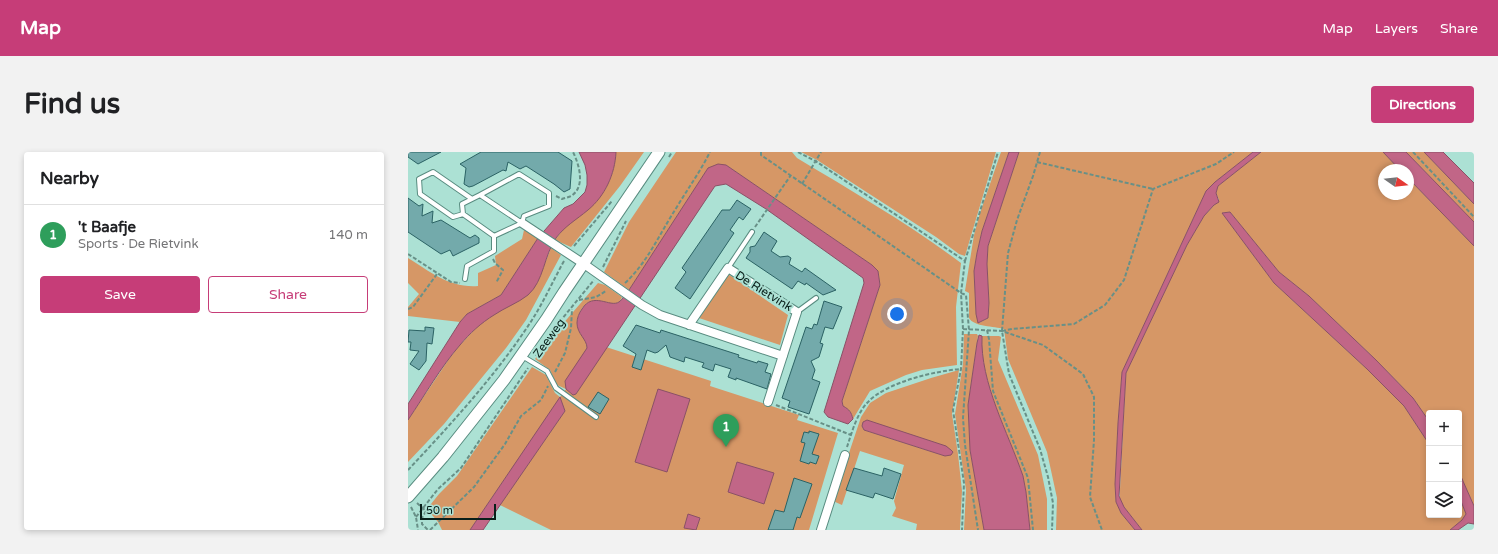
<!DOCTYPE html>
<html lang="en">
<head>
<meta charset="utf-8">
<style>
  :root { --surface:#fff; --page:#f2f2f2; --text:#202124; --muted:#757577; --line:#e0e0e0; --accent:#c63d78 }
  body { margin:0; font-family:"Varela Round",sans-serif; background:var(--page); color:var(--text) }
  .controls { position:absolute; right:12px; bottom:12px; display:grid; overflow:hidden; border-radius:4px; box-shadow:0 2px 6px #0003 }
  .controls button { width:36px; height:36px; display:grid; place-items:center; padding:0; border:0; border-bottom:1px solid var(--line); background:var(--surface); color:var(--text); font:20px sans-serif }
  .compass { position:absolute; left:970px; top:12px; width:36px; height:36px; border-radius:50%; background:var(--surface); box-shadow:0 2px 6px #0003; rotate:104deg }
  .scale { position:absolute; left:12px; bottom:10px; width:76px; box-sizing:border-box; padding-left:4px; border:2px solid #091f1a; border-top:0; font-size:11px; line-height:14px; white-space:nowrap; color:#091f1a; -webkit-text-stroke:3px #ace1d4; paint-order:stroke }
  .you { position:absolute; left:489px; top:162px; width:14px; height:14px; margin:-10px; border:3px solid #fff; border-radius:50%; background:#1a73e8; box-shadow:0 0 0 6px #1a73e833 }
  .badge { display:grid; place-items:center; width:26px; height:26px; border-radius:50%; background:var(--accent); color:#fff; font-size:13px; font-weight:700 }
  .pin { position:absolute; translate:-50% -33px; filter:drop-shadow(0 1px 2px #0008) }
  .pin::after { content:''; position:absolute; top:21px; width:14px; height:12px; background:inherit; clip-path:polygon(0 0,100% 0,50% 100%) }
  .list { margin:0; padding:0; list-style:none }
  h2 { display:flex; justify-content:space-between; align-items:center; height:52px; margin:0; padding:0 16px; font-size:17px }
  h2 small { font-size:13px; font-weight:400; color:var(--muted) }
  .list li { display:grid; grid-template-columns:26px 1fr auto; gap:12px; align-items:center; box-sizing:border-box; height:60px; padding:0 16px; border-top:1px solid var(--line) }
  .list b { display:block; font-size:15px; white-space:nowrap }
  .list p { margin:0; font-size:13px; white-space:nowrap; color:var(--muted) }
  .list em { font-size:13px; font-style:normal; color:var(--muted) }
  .actions { display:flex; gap:8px; padding:12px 16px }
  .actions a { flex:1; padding:9px 0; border:1px solid var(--accent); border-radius:4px; text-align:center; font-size:14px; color:var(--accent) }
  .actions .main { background:var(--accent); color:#fff }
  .icon { flex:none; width:22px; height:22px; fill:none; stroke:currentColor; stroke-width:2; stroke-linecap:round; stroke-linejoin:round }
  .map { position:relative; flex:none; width:1066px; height:378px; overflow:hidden; border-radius:4px }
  header { display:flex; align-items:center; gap:24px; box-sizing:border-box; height:56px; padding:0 20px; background:var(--accent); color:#fff }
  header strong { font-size:19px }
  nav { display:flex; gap:22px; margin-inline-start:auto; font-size:14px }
  .intro { display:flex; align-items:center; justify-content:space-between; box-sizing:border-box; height:96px; padding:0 24px }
  h1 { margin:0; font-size:28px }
  .button { padding:10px 18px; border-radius:4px; background:var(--accent); color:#fff; font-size:14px; font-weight:700 }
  main { display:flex; gap:24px; padding:0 24px }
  aside { flex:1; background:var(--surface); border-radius:4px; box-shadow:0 2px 6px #0003 }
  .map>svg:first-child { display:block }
</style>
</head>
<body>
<header>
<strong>Map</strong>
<nav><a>Map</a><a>Layers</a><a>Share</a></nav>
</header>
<div class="intro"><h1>Find us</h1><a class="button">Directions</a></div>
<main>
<aside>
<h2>Nearby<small></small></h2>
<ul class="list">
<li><span class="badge" style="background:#2e9e5b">1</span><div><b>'t Baafje</b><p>Sports · De Rietvink</p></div><em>140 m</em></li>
</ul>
<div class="actions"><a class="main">Save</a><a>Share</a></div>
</aside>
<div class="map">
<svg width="1066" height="378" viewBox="0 0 1066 378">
  <rect width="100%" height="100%" fill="#ace1d4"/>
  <path fill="#d69766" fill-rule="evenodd" d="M208,0H236L212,34L163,95L147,88L156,76L197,38L204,22L207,9Z
    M268,0H384L389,6C444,39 501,72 553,111L548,155L549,213L514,218L498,223L462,239L445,267C444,261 441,257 435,255L434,249L472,133L470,119L464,113L318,13L300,16L221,138L196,120L221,70Z
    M393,0H588L557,104L551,102L528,85L409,8Z
    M593,0H601L574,79L569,101L566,119L568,162L571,171L580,166L581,151L579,112L580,94L611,0H845L807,30L798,39L714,220L710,271L707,332L708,350L713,361L727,378H648L649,346L639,300L600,207L596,177C586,174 566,175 561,166V141L557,139L566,83L572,61Z
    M853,0H975L992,18H976V42H1000V26L1066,94V354L1051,320V261H1021V269L1005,246L968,208L901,144L871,120L822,60L814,61L866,131L959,217L996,254L1021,292V363H1051V344L1058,362L1054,368L1042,378H734L716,355L712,349V337L718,221L779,93L796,64L811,48L808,41L810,34Z
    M998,0H1016L1066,52V70Z
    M116,78L130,86L93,143L59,162L52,170L0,164V155L11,142L0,131V106C23,120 41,136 70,134V121L88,113L87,104L114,87Z
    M143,96L153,103L118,168L98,196L36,272L0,310V268L41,207L51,194L70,174L85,163L120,143L130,129Z
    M320,122L380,163L372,193L291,166Z
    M190,131L197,133L214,145C213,147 212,149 211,150C201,156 181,137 171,162C164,181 179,183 179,196L158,237L165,243L168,242L198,195L303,229L302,234L391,263L389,268L430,281L401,378H143L92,353L157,259L152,246L62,378H34L30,370L19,357L31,342L49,324L124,215L138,223L147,241L152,245L158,237L149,233L142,218L127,207L147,179L153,174Z
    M556,182H569L570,184L560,253L561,275L562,298L576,378H556L558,338L547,262L555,212Z
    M574,184H591L593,185L590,208L630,303L639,347V378H622L618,340L615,324C600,280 572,231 574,184Z
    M551,218L544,262L550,302L554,339L552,378H508L509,372L484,364L488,356L486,349L496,313L452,299L434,353L425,349L453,265L462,251L478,241L523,226ZM455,270L537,304L456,278L454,274Z"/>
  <path fill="#c16687" stroke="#8a5166" d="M171,0H208C207,22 197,44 180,58C168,68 157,74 148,86C136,103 136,129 120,143C110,151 96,156 86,163C73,171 62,181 52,193C32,216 17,243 0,268V252L52,170L59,162L93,143L130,86L156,56L165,52L177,40L179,33V23L177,13Z
    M601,0H611L580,94L579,112L581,151L580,166L570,171L568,162L566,119L569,101L574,79Z
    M845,0H853L810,34L808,41L811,50L806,53L796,64L779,93L718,221L711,344L716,355L734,378H727L713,361L708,350L707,332L710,271L714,220L798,39L807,30Z
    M975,0H998L1066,70V94L1000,26V18H992Z
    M1016,0H1035L1066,31V52Z
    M310,12L318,13L464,113L470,119L472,133L434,249L435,254C442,258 443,260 445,267L440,272L420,265L416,260L456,131L455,126L358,57L318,32L307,34L168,242L165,243L158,237L157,229L179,196C179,187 169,182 169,171C169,166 171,161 174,157C185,139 202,156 211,150C214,148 218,141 221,138L300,16Z
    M822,60L871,120L901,144L968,208L1005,246L1021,269V292L996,254L959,217L866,131L814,61Z
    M571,183L574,184C572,231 600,280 615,324L618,340L622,378H576L562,298L561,275L560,253L569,191Z
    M250,237L282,247L259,320L227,310Z
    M152,245L157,259L75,378H62Z
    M459,268L538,294L543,298L545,300L543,303L537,304L456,278L454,274L455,270Z
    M329,310L366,321L356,352L320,340Z
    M1051,320L1066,354V372L1060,371L1050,378H1042L1054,368L1058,362L1051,344Z
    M280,362L292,366L288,378L276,376Z"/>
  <path fill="#73aaab" stroke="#2b6264" d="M0,0H33L10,12L0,5Z
    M73,0H150L164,9L162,37L156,40L146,32L118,14L112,17L100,10L98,19L95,18L65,34L61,35L56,32L58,16L52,12Z
    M0,46L11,54L15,52L14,64L25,59L24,71L33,68L62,86L67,83L71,86V91L45,104L42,98L33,102L0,80Z
    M329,48L343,57L335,68L331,65L322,78L326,81L282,147L267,136L278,120L274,116L314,58H322Z
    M356,80L369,89L363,99L372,105L380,104L383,106L381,112L394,120L397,116L428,138L415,143L398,131L397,133L390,129L384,137L338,106L342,100V95L347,94Z
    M416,149L434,155L425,177L417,175L412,191L415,192L411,205L403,209L407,218L404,227L412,230L401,262L380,255L382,249L374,246L398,175L404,177L406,172L409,173Z
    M228,173L252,181L253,178L331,203L330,205L349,211L350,209L360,212L357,220L363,222L359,237L328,226V228L320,225L323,217L307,212L305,219L294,215L296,211L277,205L276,210L262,205L258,193L250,200L247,201L239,198L233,218L224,215L228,202L215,194Z
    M17,175L26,176L24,192L19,191L18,209L11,218L2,212L11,199L2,198L3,190H0L1,178L17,179Z
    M190,240L201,247L192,262L180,255Z
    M401,279L411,282L404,302L411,304L408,312L402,310L401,312L392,309L397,291L393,290L396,280L401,281Z
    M446,316L474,324L476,316L493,322L485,347L467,341L465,346L438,338Z
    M386,326L404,332L392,366L389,365L385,378H360L367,358L376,360Z"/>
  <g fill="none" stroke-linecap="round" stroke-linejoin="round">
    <g stroke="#598c80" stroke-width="6">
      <path id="service" d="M72,43L111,22L141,41V54L116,64L114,71
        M55,62L54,52L64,47
        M86,84L55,62L45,65L12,42L11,27L25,20L64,47L72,43L114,71
        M320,116L344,80
        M57,127L59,114L86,99V84L114,71
        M389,160L408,146
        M114,204L139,219L148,236L188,265"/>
    </g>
    <g stroke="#598c80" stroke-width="10">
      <path id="minor" d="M114,71L176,112L234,153L252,163L375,204
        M281,173L320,116L389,160L360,250
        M413,378L437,303"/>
    </g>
    <g stroke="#598c80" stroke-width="13">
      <path id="tertiary" d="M0,345L35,305L96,228L138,168L156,140L251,0"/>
    </g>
    <path stroke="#689087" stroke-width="2" stroke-dasharray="4 2" stroke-linecap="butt" d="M353,0V3L553,141L558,143L561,178L555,266L557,293L570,378
      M390,0L409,10L557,109L553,141L555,177L553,217L545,258L556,331L554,378
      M632,0L625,24L609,68L600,101L594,179L601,222L632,297L640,325L645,351L644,378
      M1005,0L1066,65
      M261,5L264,0
      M629,10L745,37
      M394,32L413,0
      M148,44L154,47C157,46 161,45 163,44C178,35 171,12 165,0
      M347,75L383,23
      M166,94L204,49
      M0,102L43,130L52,131
      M85,107L87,111L95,118L88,131
      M557,109L590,0
      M195,115L218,69
      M217,131C239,111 251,83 267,58C279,38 292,20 302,0
      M171,148L188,145L198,139
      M0,157L5,155L29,122
      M555,177L594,179L635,193L675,222L686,245V288L682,345L694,378
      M579,178L581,187L585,239L620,326L625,378
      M144,179L186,128
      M594,179L604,177L666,172L697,153L716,128L745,37L808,12L826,0
      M128,204L134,194
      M147,220L157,201L163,176L164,157
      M368,253L443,283
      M439,295C444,280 449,261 460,250C479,230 527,219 553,217
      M0,318C44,271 89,222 124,168C136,149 145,129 156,109
      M9,351L18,359L14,366V372L20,378
      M3,355L8,365L10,378
      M8,365L30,337L53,316L120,216
      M22,378L66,335L97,292L113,264L133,248L140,234"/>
    <use href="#service" stroke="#fff" stroke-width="4"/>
    <use href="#minor" stroke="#fff" stroke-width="8"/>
    <use href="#tertiary" stroke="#fff" stroke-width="11"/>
  </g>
  <g text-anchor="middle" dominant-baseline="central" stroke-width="4" stroke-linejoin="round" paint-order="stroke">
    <g font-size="12" fill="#091f1a" stroke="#ace1d4">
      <text transform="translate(356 139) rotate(32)">De Rietvink</text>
      <text transform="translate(141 186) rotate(-54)">Zeeweg</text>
    </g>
  </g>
</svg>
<div class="controls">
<button>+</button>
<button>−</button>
<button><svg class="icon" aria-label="layers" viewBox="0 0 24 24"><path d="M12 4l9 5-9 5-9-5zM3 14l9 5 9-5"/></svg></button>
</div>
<svg class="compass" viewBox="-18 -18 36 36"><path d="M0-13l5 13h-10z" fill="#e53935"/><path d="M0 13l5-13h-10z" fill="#757577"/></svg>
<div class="scale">50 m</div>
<div class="you"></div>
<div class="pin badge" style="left:318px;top:295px;background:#2e9e5b">1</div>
</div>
</main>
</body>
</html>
